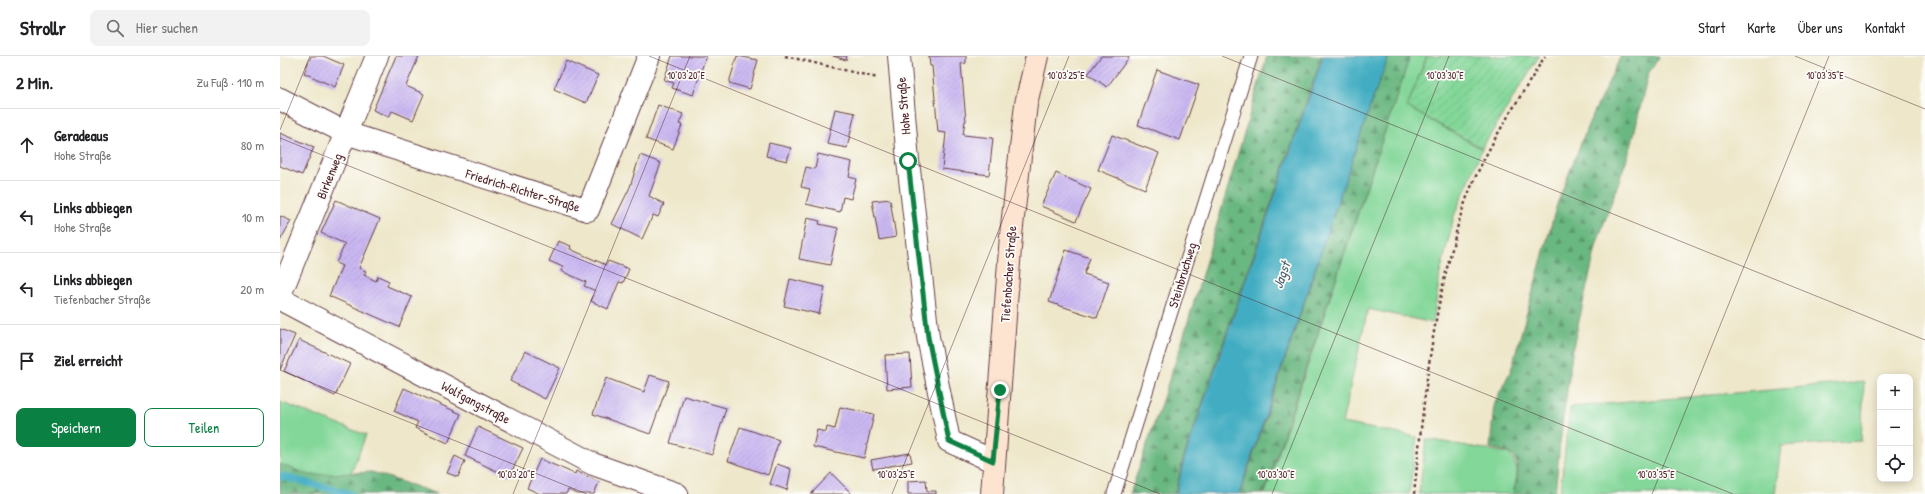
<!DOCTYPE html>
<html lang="de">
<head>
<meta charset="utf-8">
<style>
  :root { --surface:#fff; --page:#f2f2f2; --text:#202124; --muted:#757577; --line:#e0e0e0; --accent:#0b8043 }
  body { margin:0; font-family:"Patrick Hand",sans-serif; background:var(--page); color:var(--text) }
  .controls { position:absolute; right:12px; bottom:12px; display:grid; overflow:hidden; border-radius:8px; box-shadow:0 2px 10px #0003 }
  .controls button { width:36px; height:36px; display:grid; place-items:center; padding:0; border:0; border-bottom:1px solid var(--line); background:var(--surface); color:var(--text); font:20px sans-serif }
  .stop { position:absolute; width:12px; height:12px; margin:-9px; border:3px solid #0b8043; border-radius:50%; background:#fff }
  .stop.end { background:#0b8043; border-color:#fff; box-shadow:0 1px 4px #0008 }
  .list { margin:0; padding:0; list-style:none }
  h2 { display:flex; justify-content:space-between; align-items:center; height:52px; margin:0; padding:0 16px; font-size:17px }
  h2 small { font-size:13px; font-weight:400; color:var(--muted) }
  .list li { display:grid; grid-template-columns:26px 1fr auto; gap:12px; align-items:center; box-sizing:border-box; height:72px; padding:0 16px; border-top:1px solid var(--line) }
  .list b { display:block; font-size:15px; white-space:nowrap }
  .list p { margin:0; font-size:13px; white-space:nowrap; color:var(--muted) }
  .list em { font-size:13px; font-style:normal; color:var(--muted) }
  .actions { display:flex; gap:8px; padding:12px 16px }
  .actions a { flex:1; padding:9px 0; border:1px solid var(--accent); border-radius:8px; text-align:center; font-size:14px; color:var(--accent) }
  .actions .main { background:var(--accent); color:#fff }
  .icon { flex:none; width:22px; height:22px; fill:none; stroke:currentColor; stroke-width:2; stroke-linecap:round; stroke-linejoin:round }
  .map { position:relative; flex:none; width:1645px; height:438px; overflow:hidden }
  header { display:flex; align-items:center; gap:24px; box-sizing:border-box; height:56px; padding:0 20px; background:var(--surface); border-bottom:1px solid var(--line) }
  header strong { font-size:19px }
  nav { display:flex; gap:22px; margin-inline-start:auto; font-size:14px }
  .search { width:280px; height:36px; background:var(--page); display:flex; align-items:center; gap:10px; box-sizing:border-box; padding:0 14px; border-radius:8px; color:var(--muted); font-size:15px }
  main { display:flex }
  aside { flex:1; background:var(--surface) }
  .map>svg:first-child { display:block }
</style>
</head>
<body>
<header>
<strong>Strollr</strong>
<div class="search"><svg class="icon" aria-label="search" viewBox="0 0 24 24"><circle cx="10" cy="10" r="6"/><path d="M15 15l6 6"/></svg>Hier suchen</div>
<nav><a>Start</a><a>Karte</a><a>Über uns</a><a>Kontakt</a></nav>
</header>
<main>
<aside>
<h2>2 Min.<small>Zu Fuß · 110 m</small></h2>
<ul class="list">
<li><svg class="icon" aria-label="ahead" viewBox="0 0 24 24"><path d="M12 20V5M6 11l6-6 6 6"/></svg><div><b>Geradeaus</b><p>Hohe Straße</p></div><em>80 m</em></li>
<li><svg class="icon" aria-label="left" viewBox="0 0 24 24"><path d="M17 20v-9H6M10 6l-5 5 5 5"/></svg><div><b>Links abbiegen</b><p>Hohe Straße</p></div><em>10 m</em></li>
<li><svg class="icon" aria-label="left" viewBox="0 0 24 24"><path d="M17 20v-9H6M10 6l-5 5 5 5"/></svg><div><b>Links abbiegen</b><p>Tiefenbacher Straße</p></div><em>20 m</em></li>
<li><svg class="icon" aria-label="arrive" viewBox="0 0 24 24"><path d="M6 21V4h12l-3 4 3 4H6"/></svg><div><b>Ziel erreicht</b></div></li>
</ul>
<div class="actions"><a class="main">Speichern</a><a>Teilen</a></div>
</aside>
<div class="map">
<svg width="1645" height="438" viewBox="0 0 1645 438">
  <defs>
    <pattern id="forest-firs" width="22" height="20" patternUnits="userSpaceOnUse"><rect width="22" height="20" fill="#6ab881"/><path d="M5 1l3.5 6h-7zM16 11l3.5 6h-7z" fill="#59956a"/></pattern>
    <pattern id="garden-furrows" width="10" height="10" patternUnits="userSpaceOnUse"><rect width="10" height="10" fill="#83d799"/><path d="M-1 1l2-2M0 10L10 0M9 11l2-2" fill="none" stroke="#73b884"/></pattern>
    <pattern id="building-hatch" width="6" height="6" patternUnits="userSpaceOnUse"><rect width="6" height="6" fill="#cab8f2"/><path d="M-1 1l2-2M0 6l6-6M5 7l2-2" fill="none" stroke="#af9ed0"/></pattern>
  </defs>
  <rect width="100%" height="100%" fill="#fdfcf7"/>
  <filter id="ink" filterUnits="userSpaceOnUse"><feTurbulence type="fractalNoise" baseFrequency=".025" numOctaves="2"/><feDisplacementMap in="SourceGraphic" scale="8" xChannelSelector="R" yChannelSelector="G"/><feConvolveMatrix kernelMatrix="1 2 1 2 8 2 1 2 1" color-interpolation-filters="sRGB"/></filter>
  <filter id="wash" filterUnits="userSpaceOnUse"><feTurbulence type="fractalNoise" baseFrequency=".012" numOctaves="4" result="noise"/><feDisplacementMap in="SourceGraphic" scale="16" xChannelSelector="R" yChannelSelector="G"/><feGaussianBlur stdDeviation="0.9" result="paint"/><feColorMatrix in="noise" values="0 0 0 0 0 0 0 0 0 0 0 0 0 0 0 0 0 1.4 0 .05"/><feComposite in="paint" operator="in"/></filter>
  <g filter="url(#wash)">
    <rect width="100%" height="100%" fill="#eee7ca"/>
    <path fill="#83d799" stroke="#667b62" d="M1130,0H1147L1127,51L1202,93L1174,160L1160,218L1153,267L1088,253L1062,367L1137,381L1129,438H985Z
      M1584,326L1581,385L1501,390L1495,438H1280L1290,351Z
      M0,346L86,379L63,438H0Z
      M1146,383L1228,397C1241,412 1237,420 1233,438H1139Z"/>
    <path fill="url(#forest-firs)" stroke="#5a6c56" d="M987,0H1042L903,403L895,438H850L901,289Z
      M1109,0H1130L984,438H960L1094,39Z
      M1341,0H1380L1368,18L1351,91L1317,187L1293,291L1280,387L1275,438H1233C1236,425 1244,405 1228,397C1223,394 1215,393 1210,392L1214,348L1231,314L1277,148L1308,69Z
      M0,408L30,419L92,416L158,438H0Z"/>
    <path fill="url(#garden-furrows)" stroke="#667b62" d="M1147,0H1259L1202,92L1127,51Z"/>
    <path fill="#43adc2" stroke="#466676" d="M1043,0H1109L1094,39L959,438H896L904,403Z"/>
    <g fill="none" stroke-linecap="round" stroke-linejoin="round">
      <path stroke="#43adc2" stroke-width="7" d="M0,420L71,438"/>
    </g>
    <g id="blocks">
      <path fill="url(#building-hatch)" d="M31,0H43L64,9L55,31L24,17Z
        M116,0H139L126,30L144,38L133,64L112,55L109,61L93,54Z
        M392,0H426L413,39L392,32L394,27L384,24Z
        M457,0L478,4L470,33L449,27Z
        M553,0H567L566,4Z
        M649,0H686V7L681,8L686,65H685L683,79L713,82L709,119L662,113L666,77L658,76L652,10H650Z
        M821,0H850L827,31L808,18Z
        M286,5L318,19L306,47L274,33Z
        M877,14L919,29L900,84L858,69Z
        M378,49L403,58L399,68L402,69L393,93L366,83Z
        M555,53L575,57L567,92L547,88Z
        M0,77L34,91L22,119L0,110Z
        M832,79L879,97L865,133L818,114Z
        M489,87L511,92L507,105L486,100Z
        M538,98L572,106L569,121L576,123L571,143L563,141L560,156L526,148L530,133L521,131L526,111L535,113Z
        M360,99L381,107L369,140L384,148L378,161L373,159L362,183L332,168L350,131Z
        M776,117L811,133L796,165L761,150Z
        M610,143L616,181L599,184L592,145Z
        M56,144L100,163L79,212L86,215L84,219L96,225L98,220L109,225L107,230L132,241L119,271L49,240L62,210L56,207L65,188L41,177Z
        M0,160L11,165L0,185Z
        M527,162L540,165L539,168L558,172L550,209L519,203Z
        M278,185L291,190L290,193L326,209L328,205L349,213L343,227L339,226L328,253L311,245L316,235L304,230L306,226L281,215L283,211L269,205Z
        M786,194L810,202L804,218L829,226L817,262L769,246Z
        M510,223L545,231L539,258L504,250Z
        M0,273L15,279L0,314Z
        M19,284L70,308L55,340L4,315Z
        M245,295L280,312L265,343L230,325Z
        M630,298L632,331L607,333L605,299Z
        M370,319L389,325L370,378L313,358L326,322L364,336Z
        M124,332L181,358L168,387L135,372L138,366L114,355Z
        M404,340L446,352L432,399L390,387Z
        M560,351L594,358L584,402L533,391L537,374L546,376L547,371L555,373Z
        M198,371L243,392L229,421L185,400Z
        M460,371L499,384L488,419L448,405Z
        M630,397L632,406L593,413L591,404Z
        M175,400L185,405L178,421L167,417Z
        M260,403L295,418L296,415L319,426L314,438H298L288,434L286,438H260L247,432Z
        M497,408L511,413L507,434L490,428Z
        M551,417L572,438H531Z
        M646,424L647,435H656V438H628V425Z"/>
    </g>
  </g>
  <g filter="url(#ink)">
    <use href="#blocks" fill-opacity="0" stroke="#633d43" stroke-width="1"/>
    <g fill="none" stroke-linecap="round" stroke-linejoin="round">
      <g stroke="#633d43" stroke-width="15">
        <path id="lane" d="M834,438L971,0"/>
      </g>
      <g stroke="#633d43" stroke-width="24">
        <path id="street" d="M619,0L628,105L648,281L669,385L713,405
          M0,43L66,77L308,154L369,0
          M0,239L97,0
          M0,243L313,408L397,438"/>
      </g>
      <g stroke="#633d43" stroke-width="24">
        <path id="secondary" d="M712,438L731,179L746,48L757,0"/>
      </g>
      <path stroke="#633d43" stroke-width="2.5" stroke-dasharray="3 3" stroke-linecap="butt" d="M505,0L598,22
        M1134,438C1143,356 1150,272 1172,193C1177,171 1183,149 1192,129C1211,84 1240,42 1265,0"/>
      <use href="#lane" stroke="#fff" stroke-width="13"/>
      <use href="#street" stroke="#fff" stroke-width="22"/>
      <use href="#secondary" stroke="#fde4d1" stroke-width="22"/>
    </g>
  </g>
  <g fill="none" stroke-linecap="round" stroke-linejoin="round" filter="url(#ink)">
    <path stroke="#0b8043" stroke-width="5" d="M628,105L648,281L669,385L713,405L720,334"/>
  </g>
  <path fill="none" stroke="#4a1f2b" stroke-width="1" stroke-opacity="0.45" d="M369,0L1453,438M942,0L1645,284M1515,0L1645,53M0,74L30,0M0,82L880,438M0,314L307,438M233,438L410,0M612,438L789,0M992,438L1169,0M1372,438L1549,0"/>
  <g text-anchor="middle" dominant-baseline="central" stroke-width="3.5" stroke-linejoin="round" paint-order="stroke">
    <g font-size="13" fill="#4a1f2b" stroke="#fdfcf7">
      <text transform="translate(623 50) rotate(-95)">Hohe Straße</text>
      <text transform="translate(49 120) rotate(-68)">Birkenweg</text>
      <text transform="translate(243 134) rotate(17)">Friedrich-Richter-Straße</text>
      <text transform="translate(728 218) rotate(-86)">Tiefenbacher Straße</text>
      <text transform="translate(902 219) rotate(-73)">Steinbruchweg</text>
      <text transform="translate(196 346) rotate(28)">Wolfgangstraße</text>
    </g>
    <g font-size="14" font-style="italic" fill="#475f6f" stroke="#fdfcf7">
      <text transform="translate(1001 219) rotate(-71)">Jagst</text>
    </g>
  </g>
  <g font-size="10" text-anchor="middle" fill="#4a1f2b" stroke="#fdfcf7" stroke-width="3.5" stroke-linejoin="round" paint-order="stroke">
    <text x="406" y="23">10°03'20"E</text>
    <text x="786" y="23">10°03'25"E</text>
    <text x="1165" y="23">10°03'30"E</text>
    <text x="1545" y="23">10°03'35"E</text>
    <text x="236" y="422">10°03'20"E</text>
    <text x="616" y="422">10°03'25"E</text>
    <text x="996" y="422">10°03'30"E</text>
    <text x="1376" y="422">10°03'35"E</text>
  </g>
</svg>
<div class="controls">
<button>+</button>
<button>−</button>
<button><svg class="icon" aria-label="locate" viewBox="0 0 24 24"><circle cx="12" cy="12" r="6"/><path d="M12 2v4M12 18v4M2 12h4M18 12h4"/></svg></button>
</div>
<div class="stop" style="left:628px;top:105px"></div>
<div class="stop end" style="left:720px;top:334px"></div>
</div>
</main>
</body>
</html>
